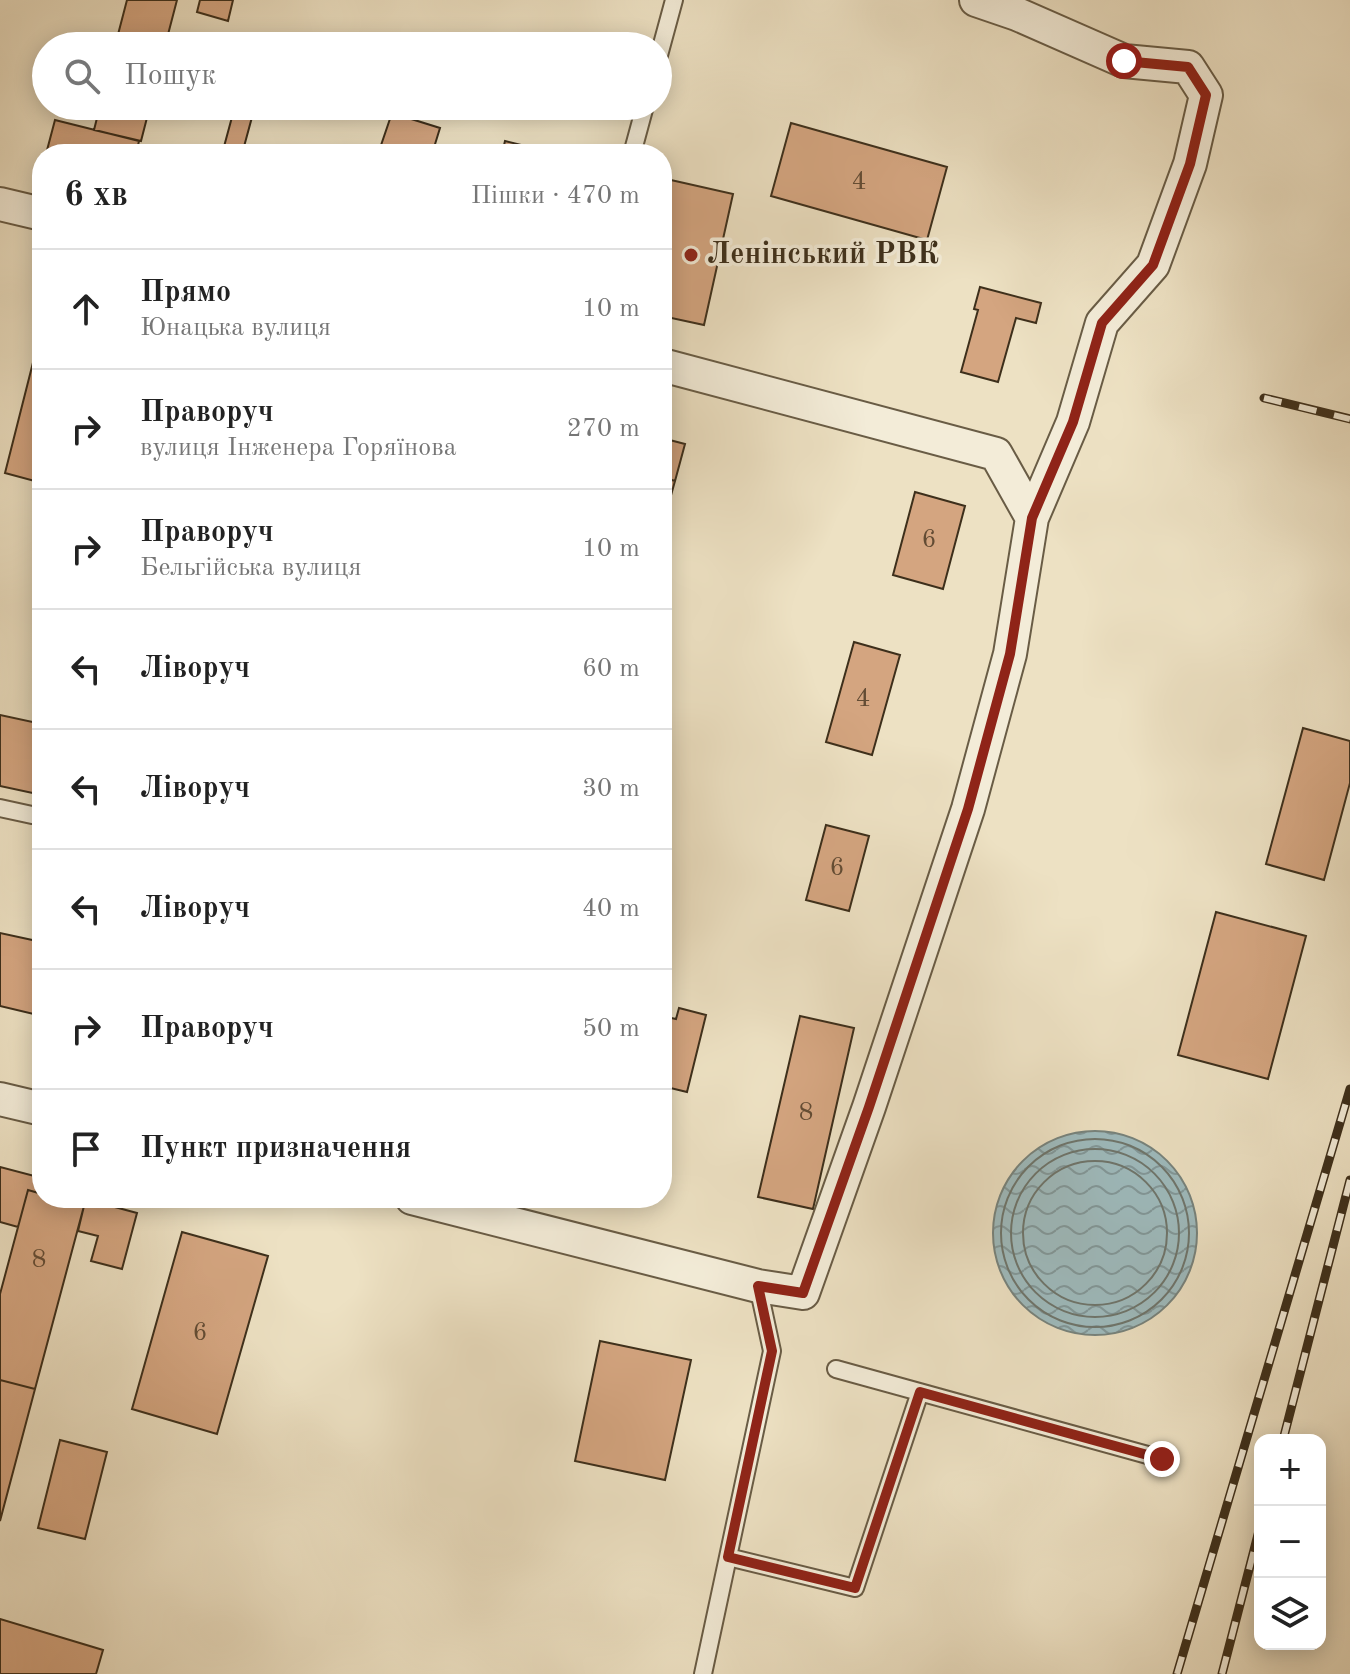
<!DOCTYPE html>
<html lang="uk">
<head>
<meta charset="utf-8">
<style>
  :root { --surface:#fff; --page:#f6f6f6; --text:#222; --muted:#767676; --line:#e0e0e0 }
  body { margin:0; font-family:"Old Standard TT",serif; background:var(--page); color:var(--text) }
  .controls { position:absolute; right:24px; bottom:24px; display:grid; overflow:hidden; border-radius:16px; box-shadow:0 4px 20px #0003 }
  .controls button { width:72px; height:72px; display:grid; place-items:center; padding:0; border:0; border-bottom:2px solid var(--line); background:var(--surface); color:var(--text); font:40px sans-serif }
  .stop { position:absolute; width:24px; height:24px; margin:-18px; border:6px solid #8f2418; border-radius:50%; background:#fff }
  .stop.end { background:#8f2418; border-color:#fff; box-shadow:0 2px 8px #0008 }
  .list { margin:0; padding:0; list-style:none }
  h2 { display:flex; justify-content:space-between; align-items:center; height:104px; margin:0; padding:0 32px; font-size:34px }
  h2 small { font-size:26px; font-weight:400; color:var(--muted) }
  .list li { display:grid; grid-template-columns:52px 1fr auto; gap:24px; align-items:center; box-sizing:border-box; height:120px; padding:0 32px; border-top:2px solid var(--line) }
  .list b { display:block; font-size:30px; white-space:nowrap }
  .list p { margin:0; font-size:26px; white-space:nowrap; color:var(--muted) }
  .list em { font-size:26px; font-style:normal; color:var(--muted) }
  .icon { flex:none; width:44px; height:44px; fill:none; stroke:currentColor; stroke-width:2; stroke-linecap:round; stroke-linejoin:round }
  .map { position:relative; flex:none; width:1350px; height:1674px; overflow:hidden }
  .search { position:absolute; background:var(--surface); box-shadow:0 4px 20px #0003; left:32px; top:32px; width:640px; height:88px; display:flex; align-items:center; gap:20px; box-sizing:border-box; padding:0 28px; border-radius:44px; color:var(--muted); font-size:30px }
  .panel { position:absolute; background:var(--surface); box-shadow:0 4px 20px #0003; left:32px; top:144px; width:640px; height:1064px; border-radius:32px }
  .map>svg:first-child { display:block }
</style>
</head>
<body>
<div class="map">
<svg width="1350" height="1674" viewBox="0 0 1350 1674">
  <defs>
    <pattern id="water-waves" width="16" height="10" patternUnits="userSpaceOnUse" patternTransform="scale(2)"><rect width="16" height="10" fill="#9ebbbe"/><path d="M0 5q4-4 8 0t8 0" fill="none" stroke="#82989a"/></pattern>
  </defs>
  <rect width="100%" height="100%" fill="#ede1c3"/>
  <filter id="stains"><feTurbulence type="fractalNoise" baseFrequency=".0025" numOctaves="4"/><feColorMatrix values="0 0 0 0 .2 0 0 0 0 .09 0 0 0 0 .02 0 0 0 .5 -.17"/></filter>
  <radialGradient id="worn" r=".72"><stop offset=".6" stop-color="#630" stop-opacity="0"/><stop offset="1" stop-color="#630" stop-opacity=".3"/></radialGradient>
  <path fill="url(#water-waves)" stroke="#77837d" stroke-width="2" d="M993 1233a102 102 0 1 1 204 0a102 102 0 1 1-204 0Z"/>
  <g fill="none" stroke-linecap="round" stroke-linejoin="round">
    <path stroke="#6e756c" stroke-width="2" d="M1001 1233a94 94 0 1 1 188 0a94 94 0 1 1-188 0Z
      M1011 1233a84 84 0 1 1 168 0a84 84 0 1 1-168 0Z
      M1023 1233a72 72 0 1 1 144 0a72 72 0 1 1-144 0Z"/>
  </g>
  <path fill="#d4a580" stroke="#3d2f1b" stroke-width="2" d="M127,0H177L165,46H115Z
    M200,0H233L228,21L197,12Z
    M100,106H150L141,141L94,130Z
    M173,106H208L206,115Z
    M235,106H255L242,154H222Z
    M392,113L440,128L432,154H378Z
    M55,120L139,141L136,154H46Z
    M791,123L947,167L927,240L771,196Z
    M505,141L558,154H502Z
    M662,178L733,194L704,325L662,316Z
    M980,287L1041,303L1036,323L1016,318L998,382L961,372L978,310L974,309Z
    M42,327V483L5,473Z
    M662,438L685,444L675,481L662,477Z
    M662,477L675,481L663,524H662Z
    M915,492L965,506L943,589L893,575Z
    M854,642L900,655L872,755L826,742Z
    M0,715L42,724V795L0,786Z
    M1303,728L1350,741V783L1324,880L1266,864Z
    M826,825L869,836L849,911L806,900Z
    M1216,912L1306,936L1268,1079L1178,1055Z
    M42,921V1016L0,1006V933L37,941Z
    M679,1008L706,1015L687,1092L662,1086V1016L676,1019Z
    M800,1016L854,1028L813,1209L758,1197Z
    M0,1167L42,1178V1194L28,1190L18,1227L0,1222Z
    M28,1190L42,1194V1198H56L84,1206L35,1389L0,1380V1294Z
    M56,1198H113L111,1206L137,1213L122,1269L91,1261L98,1236L78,1231L84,1206Z
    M182,1232L268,1256L217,1434L132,1409Z
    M600,1341L691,1360L665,1480L575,1461Z
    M0,1380L35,1389L0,1521Z
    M60,1440L107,1452L85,1539L38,1528Z
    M0,1619L103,1650L96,1674H0Z"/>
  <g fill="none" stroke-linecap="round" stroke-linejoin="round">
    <g stroke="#695c45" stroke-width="20">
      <path id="lane" d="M658,59L674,0
        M632,154L645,106
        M0,808L32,815
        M836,1369L1162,1459
        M728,1557L855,1588L920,1392
        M703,1674L772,1351L758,1286"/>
    </g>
    <g stroke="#695c45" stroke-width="36">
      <path id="street" d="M0,204L42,214
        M662,365L996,454L1032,518
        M0,1099L42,1109
        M412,1198L758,1286L803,1293L869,1107L968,809L1010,654L1032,518L1073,422L1102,323L1153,265L1190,164L1206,95L1188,67L1124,61L1017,14L976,0"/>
    </g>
    <use href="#lane" stroke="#f3ecd8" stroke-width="16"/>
    <use href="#street" stroke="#f3ecd8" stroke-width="32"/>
    <g stroke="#3d2f1b" stroke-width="9">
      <path id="rail" d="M1264,398L1350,419
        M1283,1440L1350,1180
        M1177,1674L1350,1089
        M1222,1674L1260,1527"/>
    </g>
    <use href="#rail" stroke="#f3ecd8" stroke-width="6" stroke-dasharray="18" stroke-linecap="butt"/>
  </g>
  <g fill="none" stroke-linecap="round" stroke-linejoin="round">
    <path stroke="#8f2418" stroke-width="10" d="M1124,61L1188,67L1206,95L1190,164L1153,265L1102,323L1073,422L1032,518L1010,654L968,809L869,1107L803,1293L758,1286L772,1351L728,1557L855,1588L920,1392L1162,1459"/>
  </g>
  <circle fill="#8f2418" stroke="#f3ecd8" stroke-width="3" cx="691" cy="255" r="8"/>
  <g text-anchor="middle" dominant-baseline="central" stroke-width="7" stroke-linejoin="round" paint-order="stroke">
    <g font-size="26" fill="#634c34">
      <text x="859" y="182">4</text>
      <text x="929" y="540">6</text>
      <text x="863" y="699">4</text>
      <text x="837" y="868">6</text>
      <text x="806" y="1113">8</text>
      <text x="39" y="1260">8</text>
      <text x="200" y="1333">6</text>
    </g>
    <g font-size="30" font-weight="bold" fill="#3d2f1b" stroke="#f3ecd8" text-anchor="start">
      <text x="707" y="255">Ленінський РВК</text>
    </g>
  </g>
  <rect width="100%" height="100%" filter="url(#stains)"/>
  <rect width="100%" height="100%" fill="url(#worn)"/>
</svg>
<div class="controls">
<button>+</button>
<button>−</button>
<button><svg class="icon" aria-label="layers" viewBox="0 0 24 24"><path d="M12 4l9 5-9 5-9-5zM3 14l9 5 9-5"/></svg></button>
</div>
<div class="stop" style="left:1124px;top:61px"></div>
<div class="stop end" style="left:1162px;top:1459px"></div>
<div class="search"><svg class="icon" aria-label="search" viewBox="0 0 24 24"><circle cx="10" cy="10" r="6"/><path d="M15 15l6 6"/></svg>Пошук</div>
<section class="panel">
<h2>6 хв<small>Пішки · 470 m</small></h2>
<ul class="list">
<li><svg class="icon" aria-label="ahead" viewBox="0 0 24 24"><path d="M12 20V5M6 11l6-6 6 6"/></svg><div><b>Прямо</b><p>Юнацька вулиця</p></div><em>10 m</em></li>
<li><svg class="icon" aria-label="right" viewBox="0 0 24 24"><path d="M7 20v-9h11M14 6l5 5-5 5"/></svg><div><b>Праворуч</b><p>вулиця Інженера Горяїнова</p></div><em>270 m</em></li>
<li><svg class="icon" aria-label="right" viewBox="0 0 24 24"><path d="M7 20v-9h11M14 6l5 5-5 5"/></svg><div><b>Праворуч</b><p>Бельгійська вулиця</p></div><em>10 m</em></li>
<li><svg class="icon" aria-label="left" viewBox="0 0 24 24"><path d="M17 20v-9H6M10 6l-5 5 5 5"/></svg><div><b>Ліворуч</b></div><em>60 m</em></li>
<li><svg class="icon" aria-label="left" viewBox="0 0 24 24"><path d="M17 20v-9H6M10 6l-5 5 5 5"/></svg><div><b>Ліворуч</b></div><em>30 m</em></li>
<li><svg class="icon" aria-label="left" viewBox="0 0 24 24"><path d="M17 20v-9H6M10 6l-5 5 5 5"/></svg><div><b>Ліворуч</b></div><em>40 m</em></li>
<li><svg class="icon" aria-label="right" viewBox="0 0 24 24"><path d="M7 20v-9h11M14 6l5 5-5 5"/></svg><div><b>Праворуч</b></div><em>50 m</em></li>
<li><svg class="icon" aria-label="arrive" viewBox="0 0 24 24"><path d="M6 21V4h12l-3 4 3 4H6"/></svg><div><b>Пункт призначення</b></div></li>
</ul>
</section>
</div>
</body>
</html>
